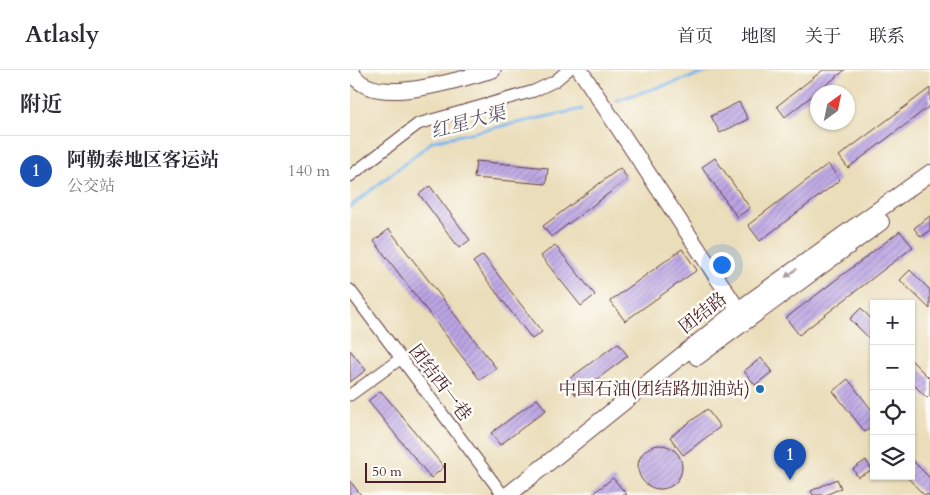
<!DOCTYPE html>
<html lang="zh">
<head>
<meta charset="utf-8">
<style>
  :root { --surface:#fff; --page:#f2f2f3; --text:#2b2b33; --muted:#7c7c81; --line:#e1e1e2; --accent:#b45309 }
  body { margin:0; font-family:Cardo,"Noto Serif SC",serif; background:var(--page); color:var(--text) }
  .controls { position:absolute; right:15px; bottom:15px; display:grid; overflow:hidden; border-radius:0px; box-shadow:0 1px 4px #0004 }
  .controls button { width:45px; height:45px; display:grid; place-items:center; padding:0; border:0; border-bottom:1px solid var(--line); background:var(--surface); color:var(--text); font:25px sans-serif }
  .compass { position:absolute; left:460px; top:15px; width:45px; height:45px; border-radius:50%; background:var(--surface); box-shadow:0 1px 4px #0004; rotate:33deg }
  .scale { position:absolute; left:15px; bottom:12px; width:81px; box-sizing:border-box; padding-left:5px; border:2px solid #4a1f2b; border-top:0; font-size:14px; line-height:18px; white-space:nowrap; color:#4a1f2b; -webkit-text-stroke:4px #fdfcf7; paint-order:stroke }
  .you { position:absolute; left:371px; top:194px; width:18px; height:18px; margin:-12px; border:4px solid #fff; border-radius:50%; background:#1a73e8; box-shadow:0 0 0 8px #1a73e833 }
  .badge { display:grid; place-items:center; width:32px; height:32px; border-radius:50%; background:var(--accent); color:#fff; font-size:16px; font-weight:700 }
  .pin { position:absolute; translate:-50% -41px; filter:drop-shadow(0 1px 2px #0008) }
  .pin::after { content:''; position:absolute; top:26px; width:18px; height:15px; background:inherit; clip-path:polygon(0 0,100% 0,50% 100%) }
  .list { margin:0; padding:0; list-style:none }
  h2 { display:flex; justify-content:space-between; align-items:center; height:65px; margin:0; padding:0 20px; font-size:21px }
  h2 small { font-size:16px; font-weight:400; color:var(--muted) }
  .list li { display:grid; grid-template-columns:32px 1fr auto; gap:15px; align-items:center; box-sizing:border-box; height:70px; padding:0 20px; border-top:1px solid var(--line) }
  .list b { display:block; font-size:19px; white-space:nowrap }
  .list p { margin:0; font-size:16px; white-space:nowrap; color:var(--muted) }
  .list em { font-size:16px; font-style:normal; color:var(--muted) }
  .icon { flex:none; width:28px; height:28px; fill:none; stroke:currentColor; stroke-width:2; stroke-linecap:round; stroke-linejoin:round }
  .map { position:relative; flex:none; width:580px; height:425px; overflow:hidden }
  header { display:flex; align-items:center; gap:30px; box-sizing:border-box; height:70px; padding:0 25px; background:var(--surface); border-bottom:1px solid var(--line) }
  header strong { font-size:24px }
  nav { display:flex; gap:28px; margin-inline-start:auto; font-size:18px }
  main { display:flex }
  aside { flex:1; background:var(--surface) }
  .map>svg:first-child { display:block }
</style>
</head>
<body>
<header>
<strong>Atlasly</strong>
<nav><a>首页</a><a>地图</a><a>关于</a><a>联系</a></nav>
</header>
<main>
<aside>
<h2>附近<small></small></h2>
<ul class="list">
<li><span class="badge" style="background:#1a4fb4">1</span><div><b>阿勒泰地区客运站</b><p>公交站</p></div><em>140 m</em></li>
</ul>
</aside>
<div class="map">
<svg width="580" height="425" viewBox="0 0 580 425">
  <defs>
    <pattern id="building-hatch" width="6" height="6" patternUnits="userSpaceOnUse" patternTransform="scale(1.25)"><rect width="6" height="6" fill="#bba5e4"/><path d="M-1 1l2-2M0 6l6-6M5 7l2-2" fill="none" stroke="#9a86b9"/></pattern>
  </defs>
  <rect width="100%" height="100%" fill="#fdfcf7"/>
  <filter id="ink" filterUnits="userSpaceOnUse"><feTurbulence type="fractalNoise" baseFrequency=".02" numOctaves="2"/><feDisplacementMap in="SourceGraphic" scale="10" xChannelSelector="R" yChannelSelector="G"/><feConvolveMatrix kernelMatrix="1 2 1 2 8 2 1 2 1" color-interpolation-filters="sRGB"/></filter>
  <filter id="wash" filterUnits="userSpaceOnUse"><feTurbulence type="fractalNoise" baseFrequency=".0096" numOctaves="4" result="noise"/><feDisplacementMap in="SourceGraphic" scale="20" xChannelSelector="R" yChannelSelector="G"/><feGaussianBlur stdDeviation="1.12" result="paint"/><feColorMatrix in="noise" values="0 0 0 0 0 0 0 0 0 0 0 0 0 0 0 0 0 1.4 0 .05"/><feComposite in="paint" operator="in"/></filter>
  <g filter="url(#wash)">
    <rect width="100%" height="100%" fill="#eaddb9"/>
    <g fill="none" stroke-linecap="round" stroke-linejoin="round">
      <path stroke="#79b5eb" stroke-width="3" d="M267,30L364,0
        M0,137L83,71L232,39"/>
    </g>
    <g id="blocks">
      <path fill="url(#building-hatch)" d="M473,0H495L435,47L427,36Z
        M580,18V36L498,98L489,86Z
        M389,32L398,49L370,63L361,46Z
        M365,88L400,138L387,147L352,97Z
        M126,91L198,98L196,114L124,108Z
        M478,94L490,110L410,171L398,155Z
        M270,98L278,109L201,167L193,156Z
        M80,116L120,170L109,178L69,124Z
        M580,146V161L571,167L564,158Z
        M39,159L146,298L130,310L24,171Z
        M550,161L563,177L449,265L436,248Z
        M205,175L245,225L231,236L191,186Z
        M332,179L347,200L275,251L260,231Z
        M133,185L192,262L182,269L123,192Z
        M560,200L580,220V239L550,210Z
        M511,238L524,252V273L500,249Z
        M268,273L278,286L226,325L216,311Z
        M0,280L16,300L0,312Z
        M411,288L422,302L405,315L394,301Z
        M561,290L580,309V325L577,328L561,312Z
        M498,309L524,343V356L515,362L483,321Z
        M31,321L94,397L81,408L18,331Z
        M187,329L196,340L150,375L141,363Z
        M357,339L370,357L333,385L320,367Z
        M288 397a22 22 0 1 1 44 0a22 22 0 1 1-44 0Z
        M561,389L580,408V425H574L556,406H561Z
        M516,390L522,400L508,407L503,399Z
        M263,408L277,425H241Z
        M487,409L491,418L476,425H463L461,421Z
        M0,411L11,425H0Z"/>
    </g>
  </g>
  <g filter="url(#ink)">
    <use href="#blocks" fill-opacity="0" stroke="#623c40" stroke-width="1"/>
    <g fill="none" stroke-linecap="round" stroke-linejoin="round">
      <g stroke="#623c40" stroke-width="13">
        <path id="minor" d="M0,106L68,54L184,21L205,11L218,0
          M0,220L153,425
          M0,325L50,289"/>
      </g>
      <g stroke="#623c40" stroke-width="17">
        <path id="tertiary" d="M1,0C17,42 112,8 143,0
          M230,0L395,250"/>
      </g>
      <g stroke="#623c40" stroke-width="18">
        <path id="secondary" d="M347,287L531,152
          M158,425L387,241L580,103"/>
      </g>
      <use href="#minor" stroke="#fff" stroke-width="11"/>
      <use href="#tertiary" stroke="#fff" stroke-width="15"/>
      <use href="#secondary" stroke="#fff" stroke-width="16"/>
    </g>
    <defs><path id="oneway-solid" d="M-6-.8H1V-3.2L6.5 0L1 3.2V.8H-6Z" transform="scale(1.25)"/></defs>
    <use fill="#ae9aa0" href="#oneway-solid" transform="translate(441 203) rotate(144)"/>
  </g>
  <circle fill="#1f6fb2" stroke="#fdfcf7" stroke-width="2" cx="410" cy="319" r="5"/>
  <g text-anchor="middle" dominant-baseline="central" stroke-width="5" stroke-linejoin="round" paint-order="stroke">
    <g font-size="18" fill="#4a1f2b" stroke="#fdfcf7">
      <text transform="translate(353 243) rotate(-38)">团结路</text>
      <text transform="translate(90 313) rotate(53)">团结西一巷</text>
    </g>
    <g font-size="18" fill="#4a1f2b" stroke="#fdfcf7" text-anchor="end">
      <text x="400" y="319">中国石油(团结路加油站)</text>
    </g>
    <g font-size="19" font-style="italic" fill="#5a546e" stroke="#fdfcf7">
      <text transform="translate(118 52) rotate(-15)">红星大渠</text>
    </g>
  </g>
</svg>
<div class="controls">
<button>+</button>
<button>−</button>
<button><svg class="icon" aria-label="locate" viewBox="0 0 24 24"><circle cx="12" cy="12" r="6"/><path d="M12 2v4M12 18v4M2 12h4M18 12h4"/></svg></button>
<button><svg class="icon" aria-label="layers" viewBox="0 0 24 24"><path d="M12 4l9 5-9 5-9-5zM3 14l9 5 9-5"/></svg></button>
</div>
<svg class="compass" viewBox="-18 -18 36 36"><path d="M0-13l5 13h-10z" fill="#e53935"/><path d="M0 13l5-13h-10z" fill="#7c7c81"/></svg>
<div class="scale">50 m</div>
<div class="you"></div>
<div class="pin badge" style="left:440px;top:410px;background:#1a4fb4">1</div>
</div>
</main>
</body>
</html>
